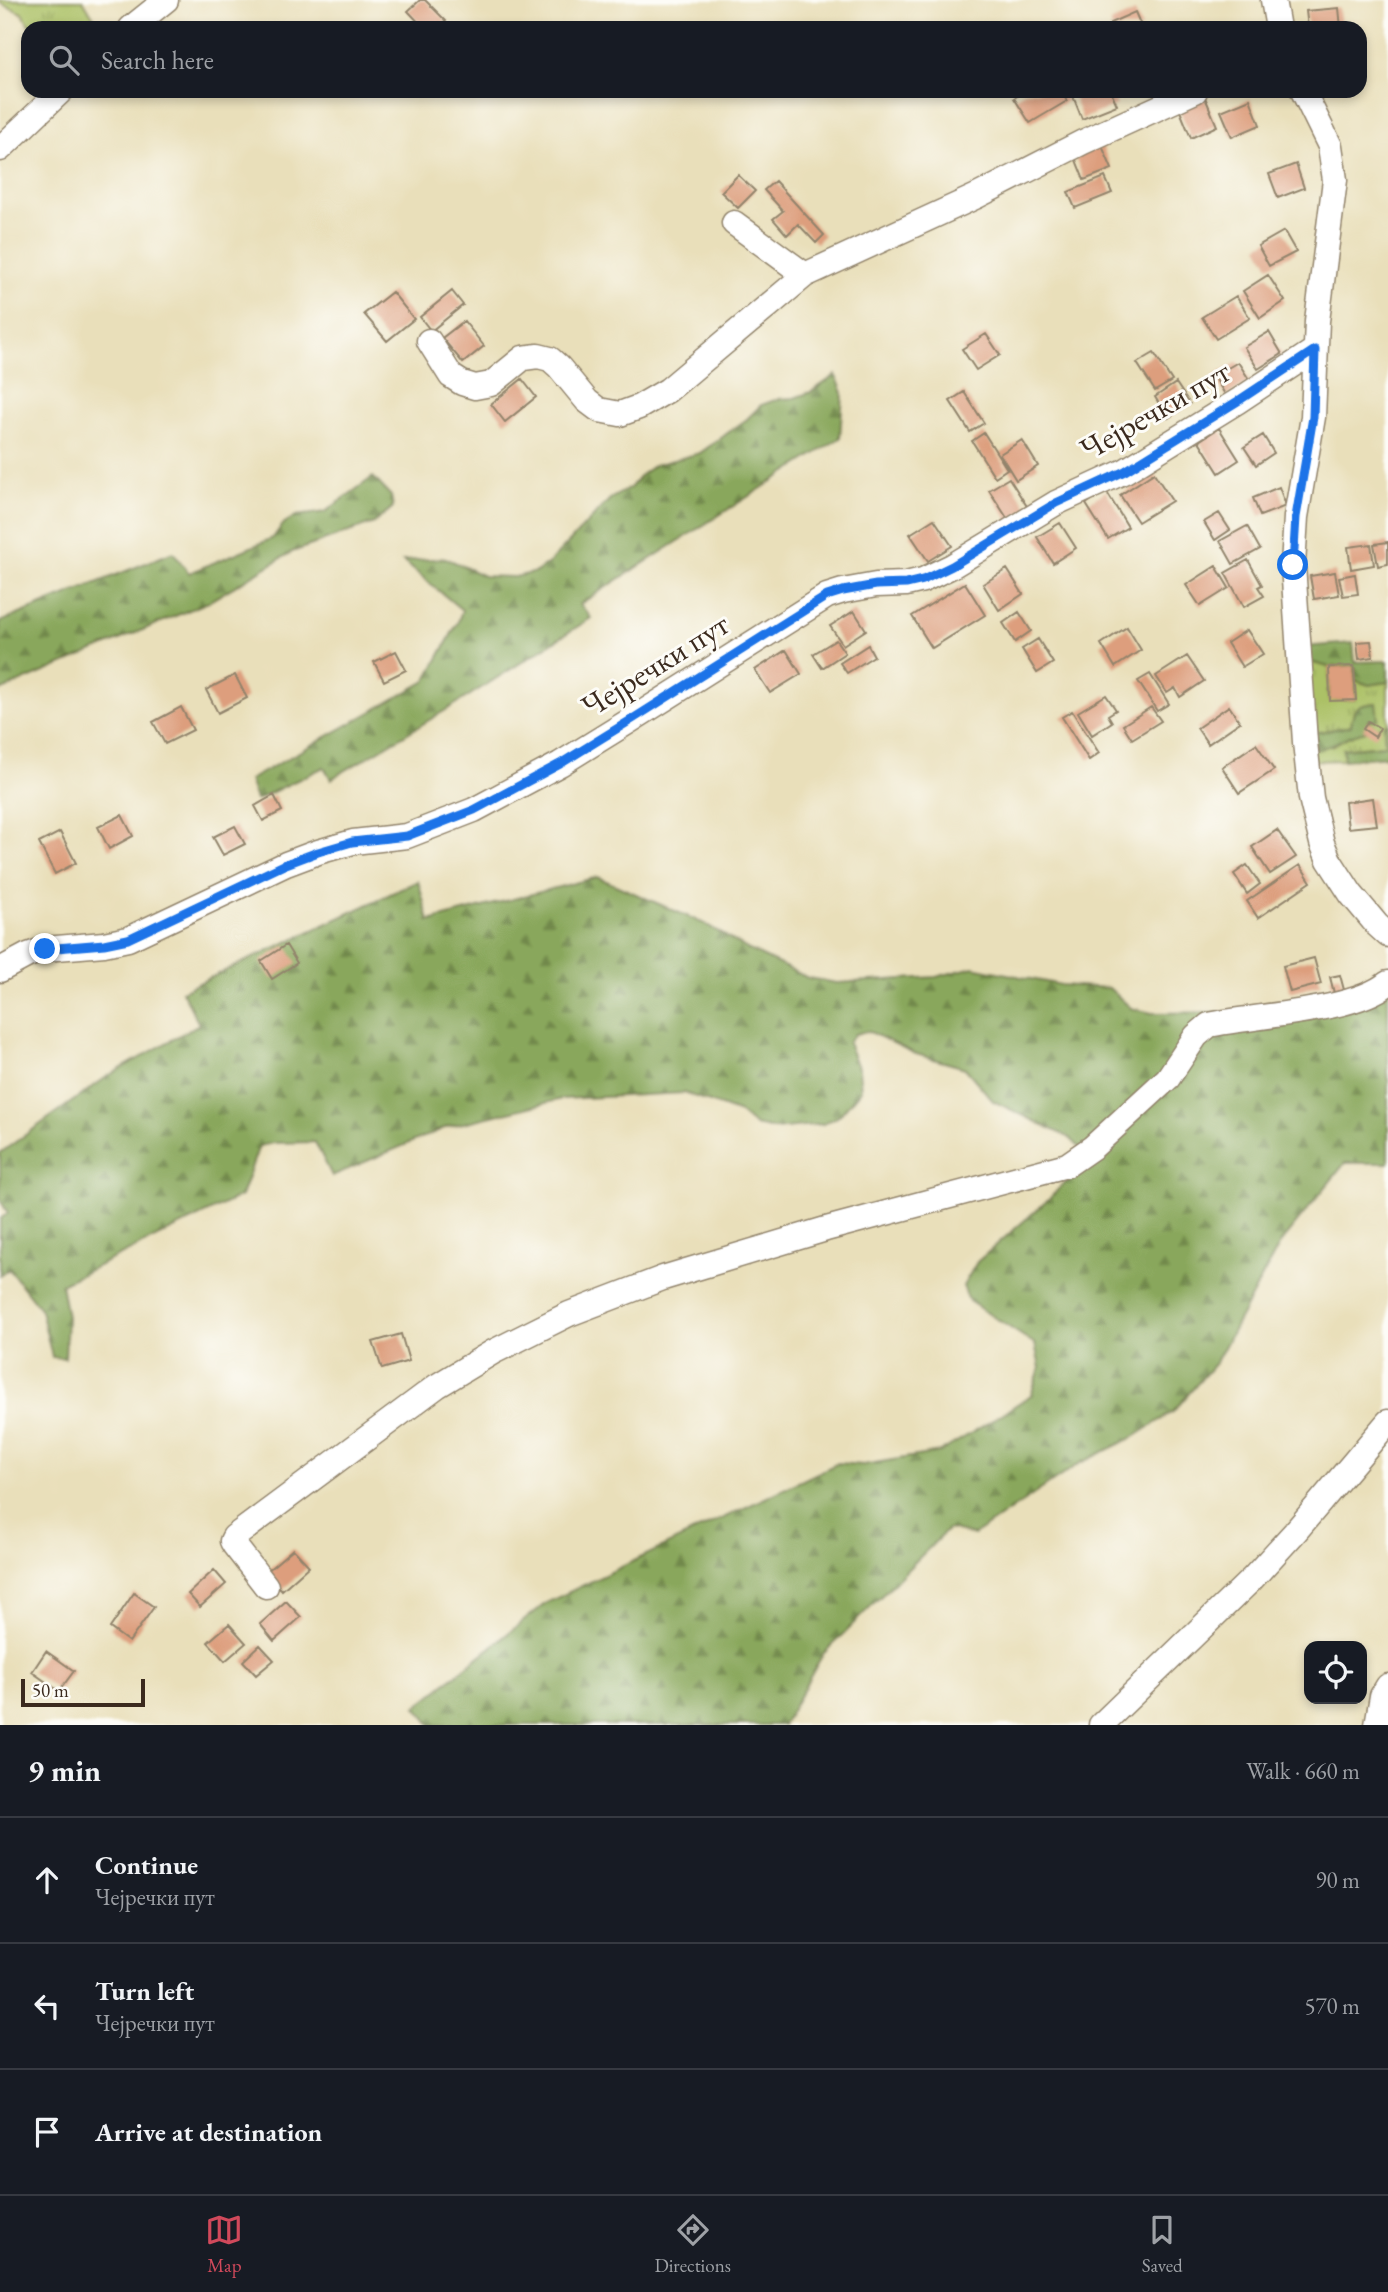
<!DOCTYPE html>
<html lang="en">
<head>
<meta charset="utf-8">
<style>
  :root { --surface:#171b24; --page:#242831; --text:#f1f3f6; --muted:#9ea1a6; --line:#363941; --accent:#d1495b }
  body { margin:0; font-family:"EB Garamond",serif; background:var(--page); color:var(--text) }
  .controls { position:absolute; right:21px; bottom:21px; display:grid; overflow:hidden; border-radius:14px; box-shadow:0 4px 10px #0003 }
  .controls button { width:63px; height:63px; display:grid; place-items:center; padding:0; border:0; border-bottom:2px solid var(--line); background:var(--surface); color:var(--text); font:35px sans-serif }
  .scale { position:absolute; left:21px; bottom:18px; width:124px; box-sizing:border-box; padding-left:7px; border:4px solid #3b2a1e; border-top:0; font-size:19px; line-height:24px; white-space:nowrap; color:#3b2a1e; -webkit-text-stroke:5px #fdfcf7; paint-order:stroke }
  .stop { position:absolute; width:21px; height:21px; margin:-16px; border:5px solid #1a73e8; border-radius:50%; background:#fff }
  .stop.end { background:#1a73e8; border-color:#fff; box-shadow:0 2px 7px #0008 }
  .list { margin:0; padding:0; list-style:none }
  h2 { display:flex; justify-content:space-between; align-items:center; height:91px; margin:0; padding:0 28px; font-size:30px }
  h2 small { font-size:23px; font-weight:400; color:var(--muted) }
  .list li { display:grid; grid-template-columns:46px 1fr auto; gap:21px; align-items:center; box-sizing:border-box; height:126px; padding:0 28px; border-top:2px solid var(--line) }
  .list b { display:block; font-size:26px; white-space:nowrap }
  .list p { margin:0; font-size:23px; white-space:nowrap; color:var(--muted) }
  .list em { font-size:23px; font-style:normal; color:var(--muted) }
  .icon { flex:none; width:38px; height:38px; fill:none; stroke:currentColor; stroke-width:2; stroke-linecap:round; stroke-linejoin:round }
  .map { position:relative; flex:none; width:1388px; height:1725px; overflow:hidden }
  .search { position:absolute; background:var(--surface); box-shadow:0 4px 10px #0003; left:21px; right:21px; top:21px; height:77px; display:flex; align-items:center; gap:18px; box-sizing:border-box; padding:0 24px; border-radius:21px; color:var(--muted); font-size:26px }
  .sheet { height:469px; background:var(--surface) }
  nav { display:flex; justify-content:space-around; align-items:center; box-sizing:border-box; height:98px; border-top:2px solid var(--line); background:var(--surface); font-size:19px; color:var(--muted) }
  nav a { display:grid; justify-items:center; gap:4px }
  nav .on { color:var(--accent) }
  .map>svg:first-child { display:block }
</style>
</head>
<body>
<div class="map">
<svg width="1388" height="1725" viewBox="0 0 1388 1725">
  <defs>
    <pattern id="grass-tufts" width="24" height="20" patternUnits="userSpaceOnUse" patternTransform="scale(1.75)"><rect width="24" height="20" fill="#acc166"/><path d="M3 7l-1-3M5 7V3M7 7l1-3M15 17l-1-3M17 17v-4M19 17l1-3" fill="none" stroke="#8d9d53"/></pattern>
    <pattern id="forest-firs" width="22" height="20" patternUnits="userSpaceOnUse" patternTransform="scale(1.75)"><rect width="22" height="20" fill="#89a75b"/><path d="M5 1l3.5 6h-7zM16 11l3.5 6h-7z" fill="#71884b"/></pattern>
  </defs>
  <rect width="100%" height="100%" fill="#fdfcf7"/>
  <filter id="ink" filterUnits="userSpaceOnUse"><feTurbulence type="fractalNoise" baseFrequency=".0143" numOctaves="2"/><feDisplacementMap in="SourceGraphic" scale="14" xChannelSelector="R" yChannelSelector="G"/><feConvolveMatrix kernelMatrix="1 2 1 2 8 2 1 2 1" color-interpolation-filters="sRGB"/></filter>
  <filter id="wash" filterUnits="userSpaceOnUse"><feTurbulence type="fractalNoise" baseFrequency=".00686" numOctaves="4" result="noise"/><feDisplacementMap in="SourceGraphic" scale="28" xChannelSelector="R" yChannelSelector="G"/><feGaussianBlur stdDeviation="1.57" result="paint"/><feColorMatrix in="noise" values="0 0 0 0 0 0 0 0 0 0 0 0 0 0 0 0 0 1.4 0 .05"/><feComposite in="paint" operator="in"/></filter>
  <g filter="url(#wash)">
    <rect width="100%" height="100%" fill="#e9dfba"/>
    <path fill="url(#grass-tufts)" stroke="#747642" stroke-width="2" fill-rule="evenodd" d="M0,0H83L100,28H31L22,13L0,3Z
      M1306,661L1329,667L1330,700H1356L1355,680L1369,685L1388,682V724L1384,725L1385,745L1343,749L1344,760L1313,761ZM1376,703L1363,729L1365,731L1354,733L1332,746L1314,733L1352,726Z"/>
    <path fill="url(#forest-firs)" stroke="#62683c" stroke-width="2" d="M836,375L843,393L840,438L580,604L591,618L456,704L331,779L324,767L256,800L249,780L426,681L458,622L462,610L403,561L446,558L484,576L515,577L536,572L550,562L610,499L631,487L641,475L655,465L700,453L747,419L761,405L778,399L794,398L811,392Z
      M373,477L391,496L393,507L374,523L292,552L208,602L0,691V622L173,552L189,573L273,538L283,524L296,516L325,512Z
      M1353,643L1355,662L1388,661V682L1369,685L1355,680L1354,666L1329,667L1306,661L1304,647Z
      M1376,703L1378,719L1368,721L1366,731C1348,734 1336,745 1316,750L1314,733L1351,726C1353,705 1357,706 1376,703Z
      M1388,724V756L1344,760L1343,749L1385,745L1384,725Z
      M597,877L705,924L749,950L808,978L837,983L936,977L973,967L1061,985L1109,988L1131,1008L1152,1013L1240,1012L1342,998L1388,972V1163H1345L1281,1242L1216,1362L1173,1412L1134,1437L1080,1463L974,1535L948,1529L823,1654L783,1725H431L416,1707L546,1603L838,1463L863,1465L940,1452L991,1421L1031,1395L1040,1368L1035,1344L969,1301L963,1286L977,1262L1049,1199L1089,1157L1070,1138L993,1101L965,1068L916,1054L868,1031L855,1034L848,1043L859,1070L861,1090L839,1116L823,1124L775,1129L754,1125L740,1113L685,1093L562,1099L447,1127L332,1176L315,1142L274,1143L259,1146L241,1196L61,1284L67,1317L65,1358L52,1357L41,1310L9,1269L0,1275V1219L8,1213L0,1200V1153L108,1076L199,1024L182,991L418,881L429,921Z"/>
    <g id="blocks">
      <path fill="#dd9e7d" d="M420,0H425L446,21L439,28H424L408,11Z
        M1339,8L1341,28H1308L1306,11Z
        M1135,12L1142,28H1112L1110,23Z
        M1026,91H1061L1067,101L1030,123L1014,98Z
        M1071,91H1111L1117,105L1082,119Z
        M1204,95L1217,126L1191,138L1178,106Z
        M1250,99L1260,125L1232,137L1221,111Z
        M1099,139L1112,169L1084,180L1072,150Z
        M1296,164L1304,188L1278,198L1269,174Z
        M738,175L755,191L738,208L721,192Z
        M1105,177L1112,193L1075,208L1068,192Z
        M775,181L824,235L816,243L798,224L787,235L773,219L783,211L764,190Z
        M1284,231L1296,252L1269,266L1258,246Z
        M1268,275L1285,301L1260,318L1243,291Z
        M452,291L463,305L431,331L420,317Z
        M392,292L414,319L387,341L364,314Z
        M1236,296L1250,318L1216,339L1202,317Z
        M464,321L484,346L463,363L442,338Z
        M1269,332L1282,354L1258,369L1244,347Z
        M986,334L1000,355L976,370L962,349Z
        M1154,353L1172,381L1155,391L1137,363Z
        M1238,362L1250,381L1226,396L1214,376Z
        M522,379L536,397L505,422L491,404Z
        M1176,383L1190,404L1168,418L1155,397Z
        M964,392L984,423L970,432L950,401Z
        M1219,428L1239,460L1219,473L1199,441Z
        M984,433L1007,469L995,477L972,441Z
        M1263,435L1274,453L1256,465L1244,447Z
        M1022,440L1038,466L1016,480L1000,454Z
        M1154,473L1172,501L1138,522L1120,495Z
        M1009,478L1028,508L1009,521L989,490Z
        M1279,487L1286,506L1260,516L1253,498Z
        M1106,491L1128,527L1108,539L1086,504Z
        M1219,513L1230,530L1215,540L1204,522Z
        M934,519L952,546L928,561L910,534Z
        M1060,523L1076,548L1053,563L1037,537Z
        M1247,526L1260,549L1233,564L1220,541Z
        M1388,542V564L1378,566L1374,544Z
        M1371,544L1374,565L1351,569L1348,547Z
        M1248,560L1262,585L1258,587L1264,596L1244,607L1225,573Z
        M1216,566L1229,588L1200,606L1186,585Z
        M1007,569L1023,594L999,610L983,584Z
        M1335,572L1339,595L1314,599L1310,576Z
        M1355,574L1358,594L1343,596L1339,577Z
        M965,583L985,615L932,648L912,616Z
        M854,611L866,630L843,645L830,626Z
        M1019,612L1031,631L1015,642L1003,623Z
        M1127,627L1141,650L1115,667L1101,644Z
        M1247,630L1263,654L1242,667L1227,643Z
        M1038,639L1053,663L1037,673L1022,649Z
        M836,640L845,653L822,668L813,654Z
        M1371,641L1373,657L1359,659L1357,642Z
        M868,645L874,656L847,673L840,663Z
        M786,650L801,674L770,693L755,670Z
        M396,651L406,670L384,681L374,662Z
        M1187,656L1204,681L1180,697L1175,688L1167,693L1156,676Z
        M1354,666L1356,700L1330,701L1329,667Z
        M1150,674L1169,704L1157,711L1138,681Z
        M235,675L247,698L218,713L206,690Z
        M1106,695L1116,710L1108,715L1112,722L1092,735L1078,712Z
        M1229,706L1240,722L1208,744L1197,728Z
        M181,707L193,730L165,744L153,722Z
        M1151,707L1161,721L1132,739L1123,725Z
        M1072,711L1099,753L1089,760L1062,717Z
        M1368,721L1380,728L1375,737L1363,729Z
        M1256,744L1274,770L1239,793L1222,767Z
        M274,795L282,811L263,821L255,806Z
        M1373,798L1377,825L1348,828L1345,802Z
        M122,815L133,836L109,849L98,827Z
        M235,826L245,844L223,855L213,837Z
        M1277,830L1296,857L1270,874L1252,847Z
        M60,832L76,863L55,874L39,843Z
        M1247,865L1260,884L1247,894L1234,874Z
        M1300,865L1311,882L1258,918L1247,901Z
        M286,945L297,963L272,979L261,961Z
        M1314,958L1321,984L1290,992L1283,966Z
        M1340,975L1344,990L1334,993L1330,977Z
        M401,1334L409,1361L382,1369L373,1342Z
        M293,1549L309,1566L282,1590L266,1572Z
        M214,1570L226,1584L200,1607L188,1594Z
        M134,1593L154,1607L129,1642L110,1628Z
        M286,1601L301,1617L274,1641L260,1624Z
        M229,1624L246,1643L225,1661L208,1642Z
        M260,1645L274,1660L256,1675L243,1661Z
        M46,1651L74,1671L59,1691L32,1672Z"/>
    </g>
  </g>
  <g filter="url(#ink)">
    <use href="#blocks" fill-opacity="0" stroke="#92846c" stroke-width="2"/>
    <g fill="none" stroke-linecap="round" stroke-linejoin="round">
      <g stroke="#92846c" stroke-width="27">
        <path id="minor" d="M1273,0L1278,28
          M131,28L166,0
          M1303,91L1330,146L1335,180L1317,321L1313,417L1296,517L1293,565L1305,742L1311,798L1322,843L1329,860L1351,894L1377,925L1388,935
          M0,149L61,91
          M734,223L805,275
          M429,341L451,376L462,383L475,387L491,384L523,358L538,356L550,359L559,367L587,401L599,410L620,414L639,407L668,390L805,275L977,196L1083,142L1195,91
          M0,970L28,955L45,949L104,944L128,939L286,864L318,852L353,842L407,836L474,810L560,764L631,720L827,596L843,591L876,585L906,584L923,580L952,566L1056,503L1125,471L1238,401L1315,350
          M266,1586L235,1546L232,1541L234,1537L437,1386L493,1352L569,1314L663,1278L826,1229L1067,1165L1093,1147L1168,1078L1196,1036L1209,1025C1256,1015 1353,1012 1388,983
          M1101,1725L1252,1579L1295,1532L1388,1422
          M1377,1725L1382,1696L1388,1686"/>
      </g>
      <use href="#minor" stroke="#fff" stroke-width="24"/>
    </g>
  </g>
  <g fill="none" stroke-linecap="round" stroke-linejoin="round" filter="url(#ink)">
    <path stroke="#1a73e8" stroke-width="9" d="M45,949L104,944L128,939L286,864L318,852L352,842L407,836L474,810L560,764L631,720L827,596L843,591L876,585L906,584L923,580L952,566L1056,503L1125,471L1238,401L1315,350L1313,417L1296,517L1293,565"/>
  </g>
  <g text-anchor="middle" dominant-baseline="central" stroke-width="6" stroke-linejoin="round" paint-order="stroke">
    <g font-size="32" fill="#3b2a1e" stroke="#fdfcf7">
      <text transform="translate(1155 410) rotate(-30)">Чејречки пут</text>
      <text transform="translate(655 665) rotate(-32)">Чејречки пут</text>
    </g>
  </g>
</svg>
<div class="controls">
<button><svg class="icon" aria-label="locate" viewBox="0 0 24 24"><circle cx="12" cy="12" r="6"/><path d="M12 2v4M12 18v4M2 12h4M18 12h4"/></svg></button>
</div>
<div class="scale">50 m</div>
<div class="stop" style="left:1293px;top:565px"></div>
<div class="stop end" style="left:45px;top:949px"></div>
<div class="search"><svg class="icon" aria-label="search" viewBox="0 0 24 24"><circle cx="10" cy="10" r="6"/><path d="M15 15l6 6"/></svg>Search here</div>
</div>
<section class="sheet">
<h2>9 min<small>Walk · 660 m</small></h2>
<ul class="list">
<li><svg class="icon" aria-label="ahead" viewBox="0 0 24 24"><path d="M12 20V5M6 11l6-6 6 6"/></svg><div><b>Continue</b><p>Чејречки пут</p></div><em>90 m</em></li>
<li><svg class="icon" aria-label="left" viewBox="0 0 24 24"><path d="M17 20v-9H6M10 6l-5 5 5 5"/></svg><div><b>Turn left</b><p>Чејречки пут</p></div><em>570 m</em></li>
<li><svg class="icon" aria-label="arrive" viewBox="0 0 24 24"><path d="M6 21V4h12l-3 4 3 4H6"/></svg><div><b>Arrive at destination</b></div></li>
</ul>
</section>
<nav>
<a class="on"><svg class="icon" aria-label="map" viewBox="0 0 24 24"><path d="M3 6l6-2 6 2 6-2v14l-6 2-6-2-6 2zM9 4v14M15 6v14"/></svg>Map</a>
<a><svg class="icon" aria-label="directions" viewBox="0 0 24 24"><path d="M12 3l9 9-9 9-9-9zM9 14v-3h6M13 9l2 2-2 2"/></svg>Directions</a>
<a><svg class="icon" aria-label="saved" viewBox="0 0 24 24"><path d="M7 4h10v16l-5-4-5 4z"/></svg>Saved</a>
</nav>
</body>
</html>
